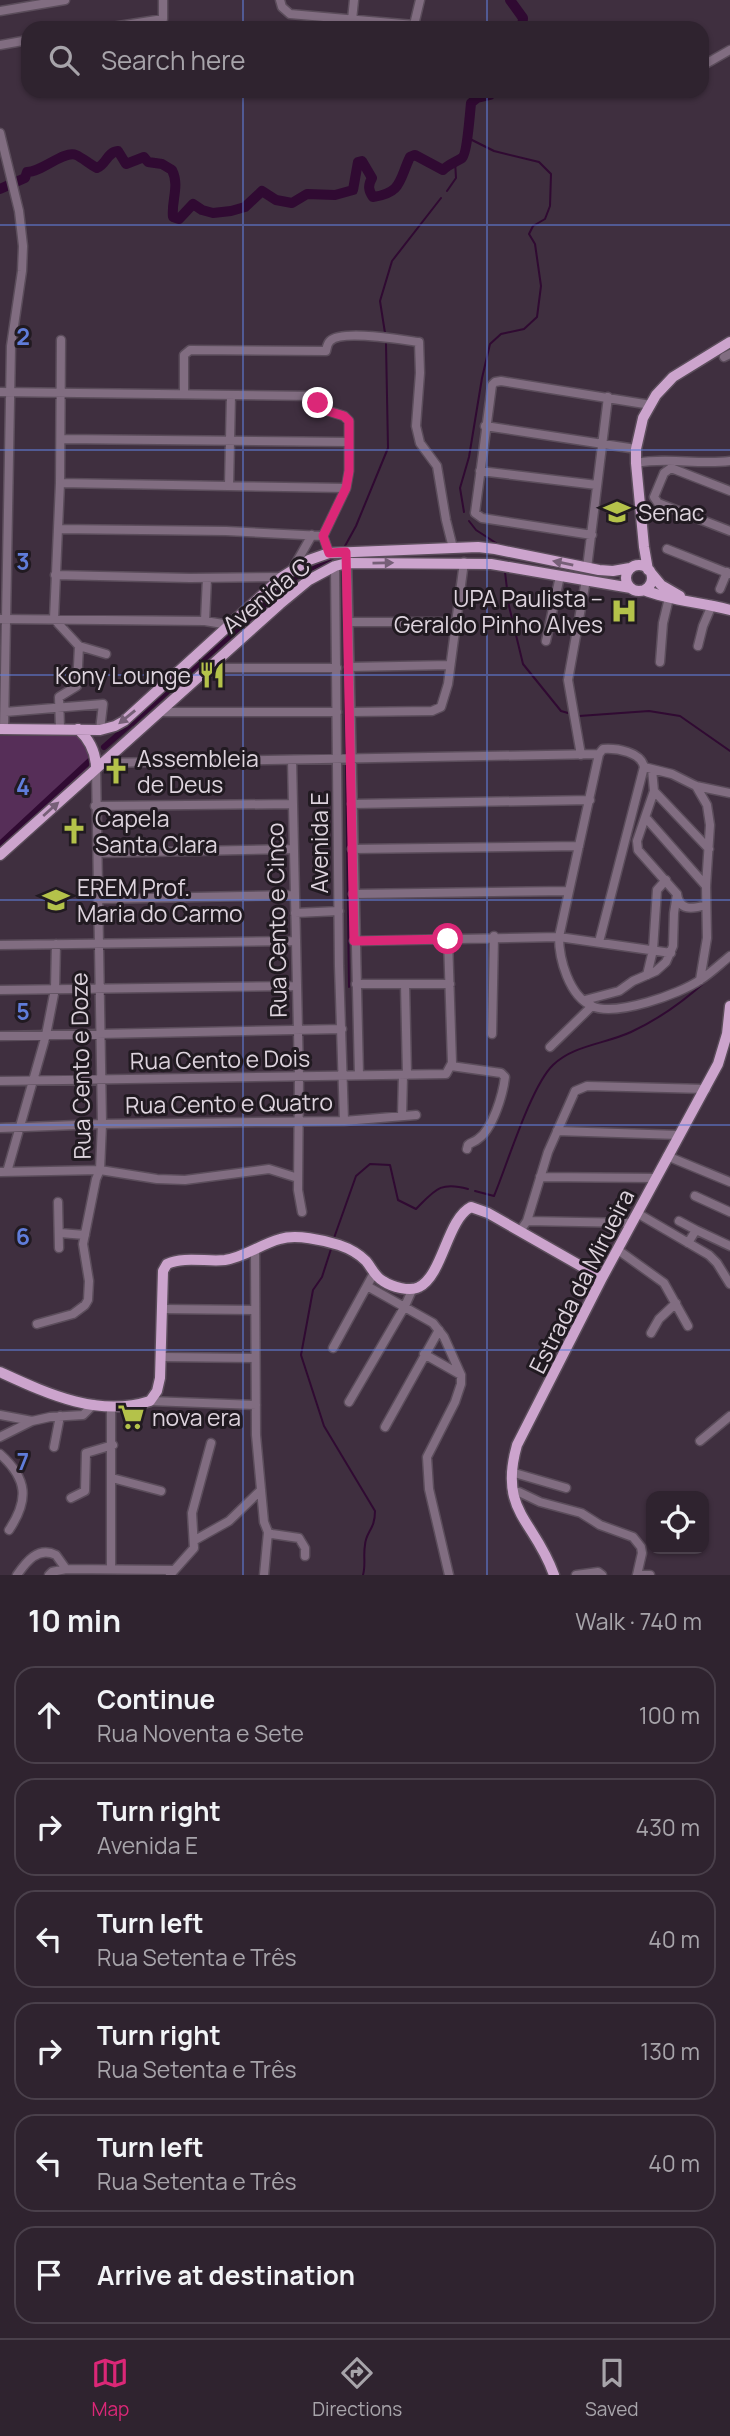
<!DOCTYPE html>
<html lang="en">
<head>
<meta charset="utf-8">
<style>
  :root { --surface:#2f232f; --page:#3b2f3b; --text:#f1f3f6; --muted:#a7a4aa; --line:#4a404b; --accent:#db2777 }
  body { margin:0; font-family:Manrope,sans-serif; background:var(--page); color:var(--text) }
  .controls { position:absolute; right:21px; bottom:21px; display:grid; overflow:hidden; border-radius:14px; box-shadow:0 2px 5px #0004 }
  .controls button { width:63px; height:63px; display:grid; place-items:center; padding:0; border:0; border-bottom:2px solid var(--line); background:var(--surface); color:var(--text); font:35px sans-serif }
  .stop { position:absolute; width:21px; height:21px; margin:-16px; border:5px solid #db2777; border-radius:50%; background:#fff }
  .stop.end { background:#db2777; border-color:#fff; box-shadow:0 2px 7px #0008 }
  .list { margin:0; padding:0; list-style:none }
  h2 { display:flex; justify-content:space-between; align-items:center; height:91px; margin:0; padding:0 28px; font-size:30px }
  h2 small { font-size:23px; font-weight:400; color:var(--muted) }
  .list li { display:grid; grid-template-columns:46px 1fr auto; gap:21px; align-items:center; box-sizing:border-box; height:98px; margin:0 14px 14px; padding:0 14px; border:2px solid var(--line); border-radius:21px }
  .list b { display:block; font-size:26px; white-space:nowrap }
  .list p { margin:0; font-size:23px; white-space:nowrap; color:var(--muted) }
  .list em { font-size:23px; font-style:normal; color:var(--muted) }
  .icon { flex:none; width:38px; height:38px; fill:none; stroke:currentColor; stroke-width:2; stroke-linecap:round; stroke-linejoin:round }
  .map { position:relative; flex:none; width:730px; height:1575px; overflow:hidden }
  .search { position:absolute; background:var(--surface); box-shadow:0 2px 5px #0004; left:21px; right:21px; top:21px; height:77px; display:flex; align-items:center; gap:18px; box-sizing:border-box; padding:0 24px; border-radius:21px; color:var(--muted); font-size:26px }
  .sheet { height:763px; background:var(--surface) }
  nav { display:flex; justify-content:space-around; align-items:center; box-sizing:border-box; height:98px; border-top:2px solid var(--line); background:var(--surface); font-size:19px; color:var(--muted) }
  nav a { display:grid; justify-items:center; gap:4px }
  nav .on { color:var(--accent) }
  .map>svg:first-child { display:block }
</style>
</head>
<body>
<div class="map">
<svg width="730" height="1575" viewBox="0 0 730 1575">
  <rect width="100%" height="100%" fill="#3f2f3f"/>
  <path fill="#562e58" d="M0,736H78L85,740L90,759L86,770L0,850Z"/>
  <path fill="#300a32" d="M341,558V561L327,563L300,577L133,726L128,720L296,574L326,560Z"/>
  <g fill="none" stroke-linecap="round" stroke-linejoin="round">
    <path stroke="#300a32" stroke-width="2" d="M447,191L456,178L455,161
      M385,333L380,301L392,261L441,198
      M464,512L460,488L469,457L482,378L490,344L501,334L524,329L537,317L541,286L535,244L529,234L533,226L545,219L550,206L551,174L539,162L494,151L466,137
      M469,521L476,530L496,543
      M345,546L356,526L388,448L386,344
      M505,572L509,606L523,664L561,711L568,713
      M344,604L346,754
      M579,716L649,711L680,716L730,751
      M346,763L349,987
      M475,1191L494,1196C507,1165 531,1086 553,1065C574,1045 605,1044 631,1032C659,1019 684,1001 706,981
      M334,1238L356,1176L370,1164L390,1165L398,1200L416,1209C435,1190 440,1181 468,1189
      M331,1249L322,1277L313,1290L301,1355L324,1426L375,1511C375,1530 366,1531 365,1545C363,1555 366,1565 363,1575"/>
    <path stroke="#300a32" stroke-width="6" d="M104,747L135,720
      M0,844L96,755"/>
    <path stroke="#300a32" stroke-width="10" d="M510,0L523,18L522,28
      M0,189L25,178L27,172C42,172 64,150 76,155C83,158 89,164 97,168C106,165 107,152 118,151L126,164L144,157L148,162L162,164L172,170C180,186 171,201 173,217L179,219L193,204L202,210L213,213L231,211L245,207L262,191L276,200L292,203L307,194L335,195L353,190L358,162L362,161L372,178C368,185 368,190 373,197C402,193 399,180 410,157L415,155L443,170C449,164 456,162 462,158C467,154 470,113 471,103L477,98L490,95L493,91"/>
    <g stroke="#5b4d5b" stroke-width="11">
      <path id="minor" d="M280,0L282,7L290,14L414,25L418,28
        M0,11L65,0
        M352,20L354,0
        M414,25L420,0
        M106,28L163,19V0
        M0,45L28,40
        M702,66L730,50
        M659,92L660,91
        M0,133L19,211L23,246L22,271L11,346L4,729
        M61,340L60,483L54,619L79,646L106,654
        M724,357L730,354
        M0,392L317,396L319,408L344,416L349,421V471L346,488L323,536L329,553
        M184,394V355L190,350L326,351C327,347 327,344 330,341C342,329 402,340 419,342L420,373L416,426L420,443L437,466L446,520L453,548
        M485,426L636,449
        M62,439L349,442
        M636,463C668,457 698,465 730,461
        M480,471L597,485
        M60,483L346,488
        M229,486L231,395
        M730,491L671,468L664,473L654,497L658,503L730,531
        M58,529L226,531L323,536
        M592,535L482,518L475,513L492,385L495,382L501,381L651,405
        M667,549L730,574
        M347,558L359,1075
        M335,566L339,966L344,1121
        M587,568L608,397
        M292,570L312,535
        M55,575L190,578L282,577
        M720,589L727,572
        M0,619L205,621L229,625
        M205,621L207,578
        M349,622H456
        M546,641L560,576
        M698,646L703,626L712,605
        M660,662L663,623L669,598
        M349,667L450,665
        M210,668H337
        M5,712L103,704L100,730
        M159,712H337
        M351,712L432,711L441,707L448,684L464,562
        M60,728L59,697L77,686L79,646
        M581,755L568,680L586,580
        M292,760L299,1076L298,1190L302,1212
        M102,763L599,754
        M652,769L654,791L709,849
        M696,786L707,805L710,825L706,886L707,938L700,980
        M654,791L637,841L638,850L677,894C679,911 692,909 706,905
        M730,793L696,786L672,774L644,767C641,752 617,748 603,749L599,754L559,937C559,959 569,996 592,1006C615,1017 680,994 700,980C711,973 720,964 730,956
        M352,804L590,800
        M95,806L293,804
        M646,818L706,886
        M352,849L579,846
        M98,853L293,849
        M353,894L569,891
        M99,899L295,895
        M295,913L339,911
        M354,941L559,937L671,953
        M599,942L644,767
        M0,945L295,941
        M647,975L653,950L657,890L666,880
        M356,984H450
        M405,984L407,1075
        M0,990L296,986
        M585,1000L619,991L633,981L656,971L666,962L673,946L674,913L677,894
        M492,1034L494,936
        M0,1036L342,1029
        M550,1047L592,1006
        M451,1066L501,1073L505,1077C503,1094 493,1129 478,1139C475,1142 471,1142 468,1145L467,1149
        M0,1081L446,1074L452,1063L448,939
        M402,1116L403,1075
        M0,1128L102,1124L344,1121L416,1115
        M557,1131L679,1135
        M667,1156L730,1182
        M0,1172L100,1170L157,1179L185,1180L269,1169L298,1178
        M7,1172L46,1035L55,989L56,944
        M540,1177L656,1178
        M695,1196L730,1212
        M58,1202L59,1248
        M637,1213L709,1255L717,1263L730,1284
        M527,1221L632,1223
        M679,1221L696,1230
        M520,1231L527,1221L548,1152L575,1091L587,1086L706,1089
        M60,1233L85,1235
        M688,1243L696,1230L730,1246
        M255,1249L256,1435L264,1522L268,1532L272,1534L299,1538L305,1548V1556
        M618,1250L664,1283L688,1326
        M367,1286L433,1323L444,1337L461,1375V1384L455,1402L427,1457L429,1489L449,1575
        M163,1309L254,1310
        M37,1324L73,1314L85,1305L88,1300L89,1281L83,1244L96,1179L100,1170L102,1124L96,768
        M651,1333L659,1319L676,1303
        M333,1348L374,1273
        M424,1354L461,1375
        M161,1357L255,1358
        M150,1401L256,1405
        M349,1402L405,1306L413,1288
        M0,1415L32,1421
        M385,1427L439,1330
        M0,1437L32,1421L50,1417L83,1415L94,1404
        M700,1441L730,1416
        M54,1447L60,1416
        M0,1454C28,1479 29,1500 9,1530
        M511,1472L566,1488
        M112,1478L161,1491
        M512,1493L519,1492L540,1502L581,1513L600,1525L633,1537L641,1547L642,1553L637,1575
        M71,1498L85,1491L86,1453L113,1445
        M195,1540L229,1521L261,1490
        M111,1569V1406
        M17,1575C26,1562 38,1546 56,1555L66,1569
        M49,1575L52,1572L66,1569L174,1570
        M170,1575L194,1548L192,1513L211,1443
        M264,1575L268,1532
        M576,1575L598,1572L602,1575
        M638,1575H650"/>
    </g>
    <g stroke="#5b4d5b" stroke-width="13">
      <path id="major" d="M626 578a13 13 0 1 1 26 0a13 13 0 1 1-26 0Z
        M648,570L644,547L636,463V449L643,418L656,395L673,377L730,342
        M651,573L661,585L680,596
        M644,590C671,601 702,602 730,610
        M0,729L100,730L115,726L124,721L282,577L309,560L329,553L478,547L495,549L599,570L613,571L630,568
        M78,729C90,740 96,752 96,768
        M0,855L280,604L309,580L335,566L347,563L491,564L631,588
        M0,1372C46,1393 98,1418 150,1401L157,1391L160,1378L163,1271L167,1264C184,1256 207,1262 225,1260C245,1257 261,1244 280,1239C296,1234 323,1240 339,1245C348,1248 359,1254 366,1261C372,1268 375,1277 383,1281C392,1287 410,1292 419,1287C443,1275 447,1219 471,1207L488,1213L602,1278
        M554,1575C535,1520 498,1512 517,1445L602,1278L718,1064L727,1034L730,1006"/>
    </g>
    <use href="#minor" stroke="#816d81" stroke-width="8"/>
    <use href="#major" stroke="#cca4cd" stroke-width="10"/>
  </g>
  <defs><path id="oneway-solid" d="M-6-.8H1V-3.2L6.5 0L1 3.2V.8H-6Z" transform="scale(1.75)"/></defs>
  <g fill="#765f77">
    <use href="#oneway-solid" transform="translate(383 563) rotate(-1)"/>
    <use href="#oneway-solid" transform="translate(563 563) rotate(-168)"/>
    <use href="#oneway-solid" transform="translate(127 717) rotate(141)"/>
    <use href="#oneway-solid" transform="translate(51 809) rotate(-42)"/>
  </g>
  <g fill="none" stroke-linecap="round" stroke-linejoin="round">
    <path stroke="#db2777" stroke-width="9" d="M318,403L321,409L344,416L349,421V471L346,488L323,536L329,553L346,552L354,941L448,939"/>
  </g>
  <path fill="none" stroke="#607dda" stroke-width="2" stroke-opacity="0.55" d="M243,0V28M487,0V28M243,91V1575M487,91V1575M0,225H730M0,450H730M0,675H730M0,900H730M0,1125H730M0,1350H730"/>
  <defs>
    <g id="school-bare" transform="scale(2.1)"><path d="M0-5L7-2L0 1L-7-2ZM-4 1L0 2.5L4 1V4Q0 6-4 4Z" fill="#b4c24a" stroke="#211a21" stroke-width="2.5" paint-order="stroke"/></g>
    <g id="hospital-bare" transform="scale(2.1)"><path d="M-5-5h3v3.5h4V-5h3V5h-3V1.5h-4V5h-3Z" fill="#b4c24a" stroke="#211a21" stroke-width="2.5" paint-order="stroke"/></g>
    <g id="restaurant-bare" transform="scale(2.1)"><path d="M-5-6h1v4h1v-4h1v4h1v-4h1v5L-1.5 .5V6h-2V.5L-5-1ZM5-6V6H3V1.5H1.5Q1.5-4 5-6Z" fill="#b4c24a" stroke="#211a21" stroke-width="2.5" paint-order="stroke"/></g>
    <g id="church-bare" transform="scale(2.1)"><path d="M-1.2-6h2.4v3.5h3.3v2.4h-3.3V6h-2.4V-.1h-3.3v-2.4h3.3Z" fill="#b4c24a" stroke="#211a21" stroke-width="2.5" paint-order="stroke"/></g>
    <g id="supermarket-bare" transform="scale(2.1)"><path d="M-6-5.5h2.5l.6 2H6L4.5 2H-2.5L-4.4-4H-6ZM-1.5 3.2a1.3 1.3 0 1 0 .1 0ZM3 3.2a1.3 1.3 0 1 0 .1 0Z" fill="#b4c24a" stroke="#211a21" stroke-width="2.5" paint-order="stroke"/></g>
  </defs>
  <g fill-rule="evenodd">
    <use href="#school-bare" x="617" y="512"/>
    <use href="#hospital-bare" x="624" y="611"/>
    <use href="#restaurant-bare" x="212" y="675"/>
    <use href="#church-bare" x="116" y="771"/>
    <use href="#church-bare" x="74" y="831"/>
    <use href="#school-bare" x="56" y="900"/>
    <use href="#supermarket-bare" x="131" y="1417"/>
  </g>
  <g text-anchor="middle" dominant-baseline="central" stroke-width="6" stroke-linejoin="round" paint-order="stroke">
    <g font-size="23" fill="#ddd3dd" stroke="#211a21" text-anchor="start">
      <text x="638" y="512">Senac</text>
      <text x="603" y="598" text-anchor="end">UPA Paulista –<tspan x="603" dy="26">Geraldo Pinho Alves</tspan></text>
      <text x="191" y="675" text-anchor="end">Kony Lounge</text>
      <text x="137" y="758">Assembleia<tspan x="137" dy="26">de Deus</tspan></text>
      <text x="95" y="818">Capela<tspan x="95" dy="26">Santa Clara</tspan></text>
      <text x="77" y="887">EREM Prof.<tspan x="77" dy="26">Maria do Carmo</tspan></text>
      <text x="152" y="1417">nova era</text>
    </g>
    <g font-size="23" fill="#ddd3dd" stroke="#211a21">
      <text transform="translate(266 595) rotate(-39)">Avenida C</text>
      <text transform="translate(319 843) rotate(-90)">Avenida E</text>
      <text transform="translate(276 920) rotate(-91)">Rua Cento e Cinco</text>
      <text transform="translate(220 1059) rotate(-1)">Rua Cento e Dois</text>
      <text transform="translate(80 1066) rotate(-91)">Rua Cento e Doze</text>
      <text transform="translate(229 1103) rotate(-1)">Rua Cento e Quatro</text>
      <text transform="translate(581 1281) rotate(-63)">Estrada da Mirueira</text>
    </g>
  </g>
  <g font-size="23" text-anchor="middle" font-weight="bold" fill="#607dda" stroke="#211a21" stroke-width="6" stroke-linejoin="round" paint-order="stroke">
    <text x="23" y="345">2</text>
    <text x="23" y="570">3</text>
    <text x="23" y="795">4</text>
    <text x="23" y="1020">5</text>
    <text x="23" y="1245">6</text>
    <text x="23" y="1470">7</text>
  </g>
</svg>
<div class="controls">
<button><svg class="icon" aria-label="locate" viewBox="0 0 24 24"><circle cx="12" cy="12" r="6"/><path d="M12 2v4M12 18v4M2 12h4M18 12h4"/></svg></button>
</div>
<div class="stop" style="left:448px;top:939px"></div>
<div class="stop end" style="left:318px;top:403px"></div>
<div class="search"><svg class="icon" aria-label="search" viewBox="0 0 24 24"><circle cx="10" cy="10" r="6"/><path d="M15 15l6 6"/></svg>Search here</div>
</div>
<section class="sheet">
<h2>10 min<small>Walk · 740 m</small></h2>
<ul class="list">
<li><svg class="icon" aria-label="ahead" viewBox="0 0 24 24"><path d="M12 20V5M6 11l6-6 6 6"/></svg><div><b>Continue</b><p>Rua Noventa e Sete</p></div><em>100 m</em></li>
<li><svg class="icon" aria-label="right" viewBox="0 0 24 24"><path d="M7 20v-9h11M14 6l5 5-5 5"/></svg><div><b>Turn right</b><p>Avenida E</p></div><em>430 m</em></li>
<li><svg class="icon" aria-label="left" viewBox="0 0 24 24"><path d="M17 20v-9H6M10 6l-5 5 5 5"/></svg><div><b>Turn left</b><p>Rua Setenta e Três</p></div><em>40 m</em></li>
<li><svg class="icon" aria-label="right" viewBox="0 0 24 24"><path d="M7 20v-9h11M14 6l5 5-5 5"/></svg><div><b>Turn right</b><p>Rua Setenta e Três</p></div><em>130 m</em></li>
<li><svg class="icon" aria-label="left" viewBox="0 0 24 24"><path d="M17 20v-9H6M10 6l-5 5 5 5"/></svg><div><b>Turn left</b><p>Rua Setenta e Três</p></div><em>40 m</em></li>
<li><svg class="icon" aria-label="arrive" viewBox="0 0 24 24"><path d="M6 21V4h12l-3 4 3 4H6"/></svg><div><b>Arrive at destination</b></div></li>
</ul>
</section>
<nav>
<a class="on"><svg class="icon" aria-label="map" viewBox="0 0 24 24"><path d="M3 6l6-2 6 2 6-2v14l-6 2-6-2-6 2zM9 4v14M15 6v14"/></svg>Map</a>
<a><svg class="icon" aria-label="directions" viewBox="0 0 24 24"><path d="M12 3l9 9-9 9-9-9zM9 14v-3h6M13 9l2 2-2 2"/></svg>Directions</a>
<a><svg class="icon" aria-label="saved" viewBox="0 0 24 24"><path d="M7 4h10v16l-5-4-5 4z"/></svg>Saved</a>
</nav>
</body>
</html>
